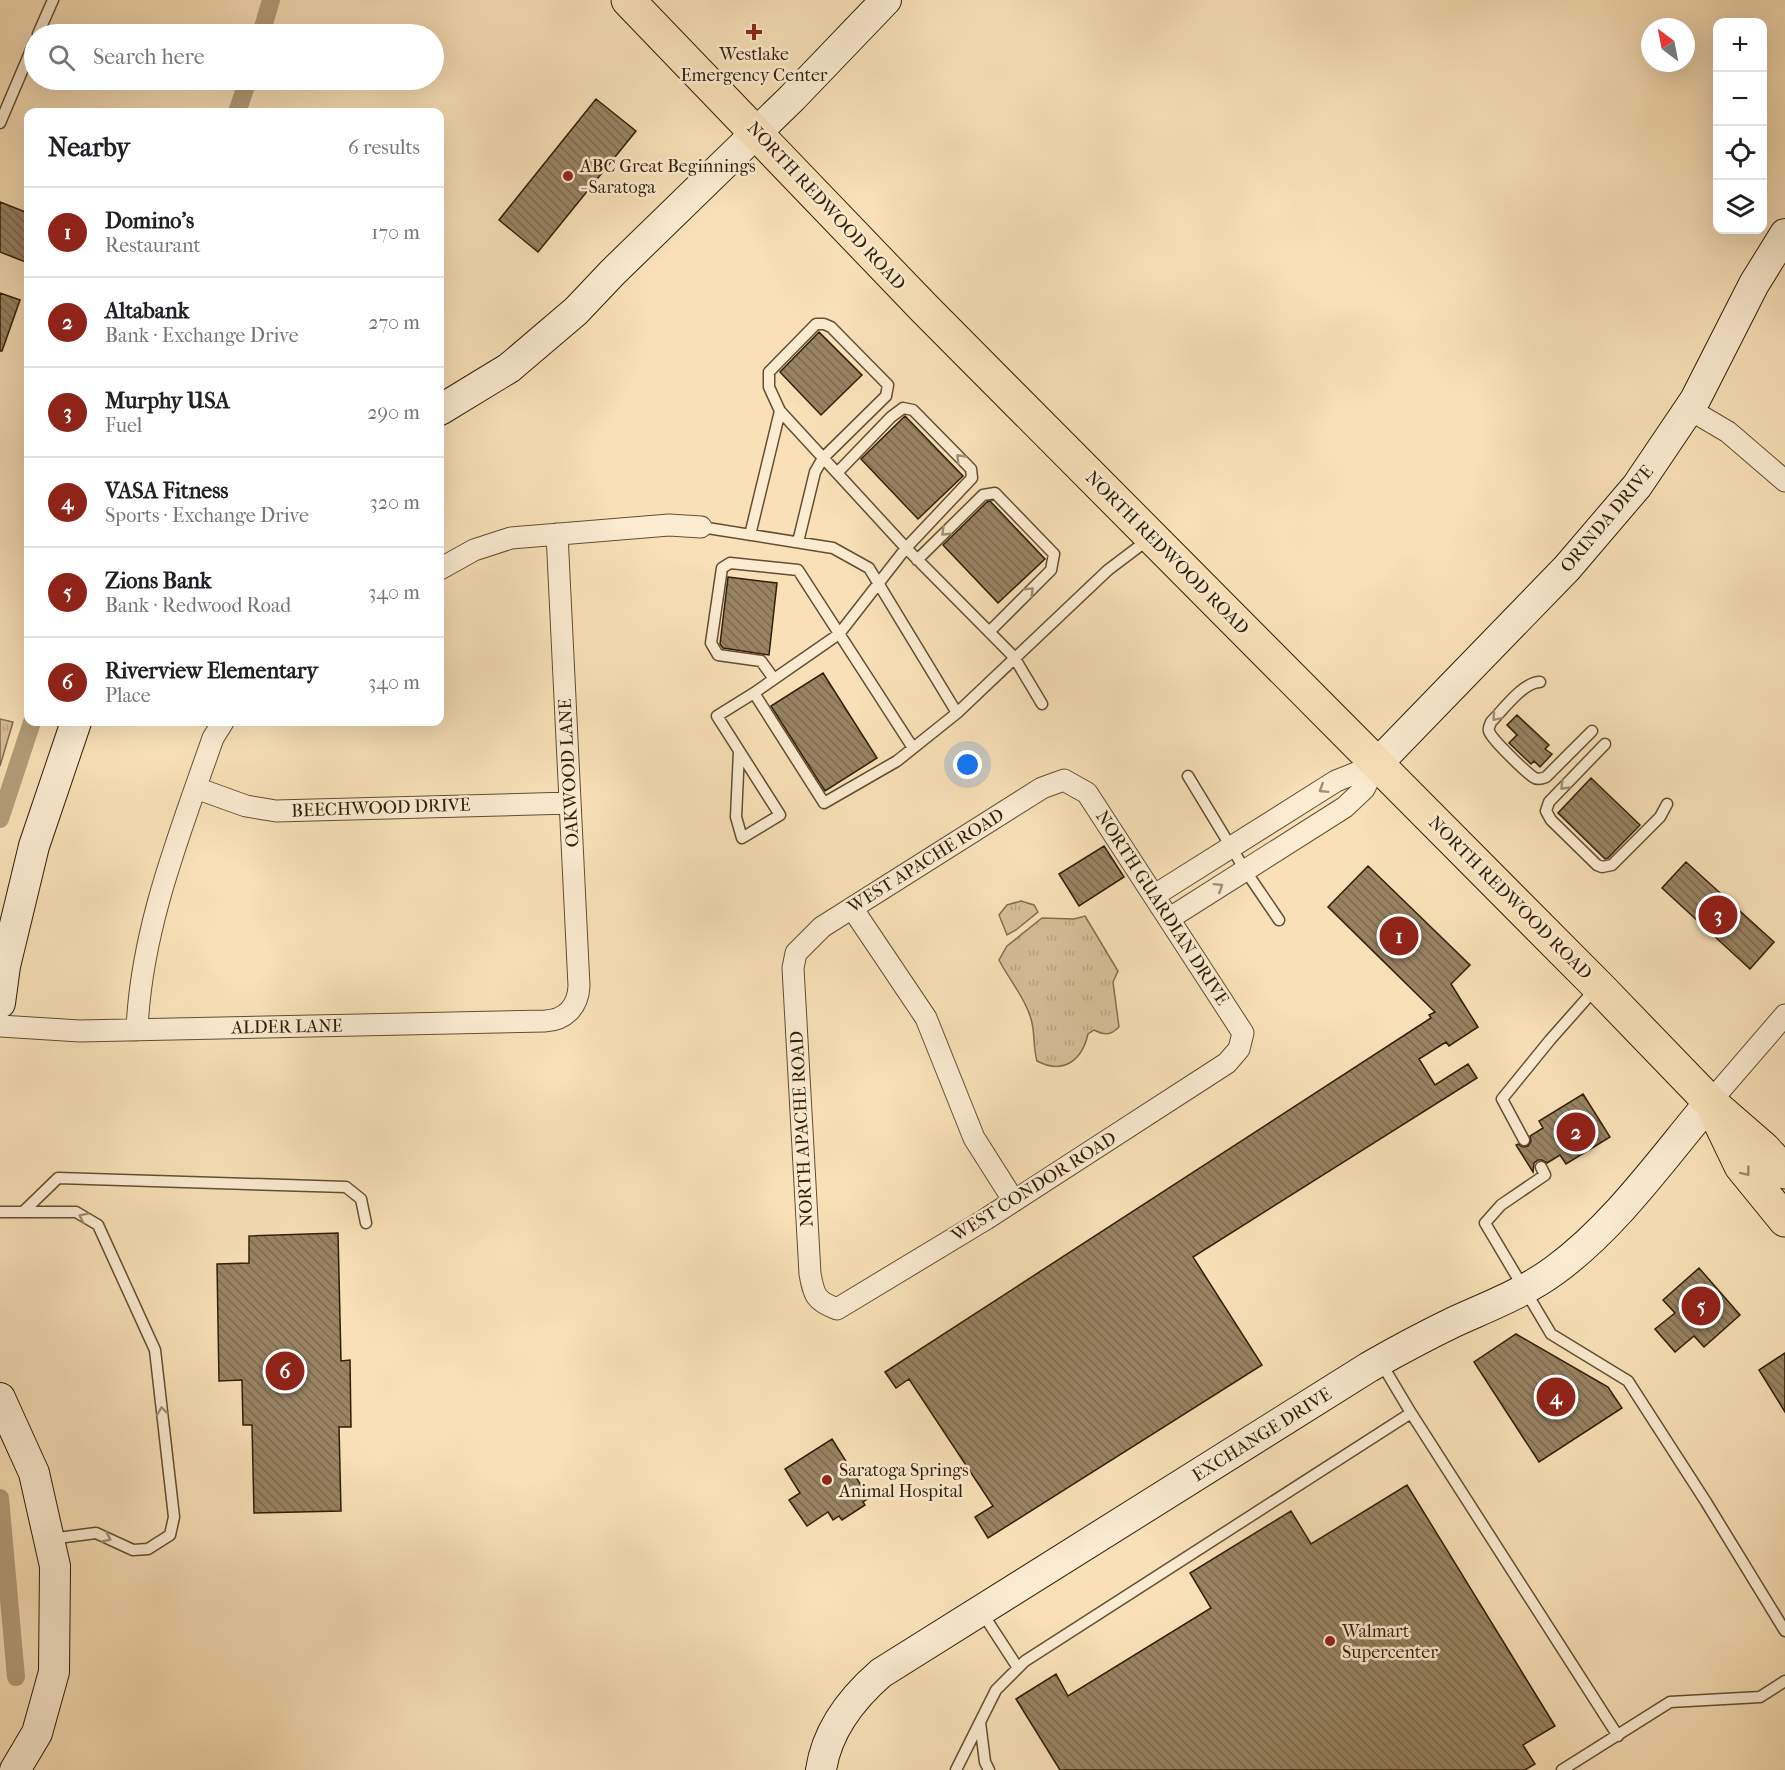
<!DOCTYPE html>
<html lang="en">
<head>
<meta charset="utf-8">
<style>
  :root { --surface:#fff; --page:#f6f6f6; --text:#202124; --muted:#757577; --line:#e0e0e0; --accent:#8f2418 }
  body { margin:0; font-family:"IM FELL French Canon",serif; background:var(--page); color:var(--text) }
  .controls { position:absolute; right:18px; top:18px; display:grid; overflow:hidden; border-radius:12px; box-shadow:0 6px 24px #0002 }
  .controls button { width:54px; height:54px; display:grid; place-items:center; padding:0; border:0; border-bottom:2px solid var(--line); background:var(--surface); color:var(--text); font:30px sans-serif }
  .compass { position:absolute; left:1641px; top:18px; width:54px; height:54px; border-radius:50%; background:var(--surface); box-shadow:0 6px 24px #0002; rotate:328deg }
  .you { position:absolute; left:968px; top:765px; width:21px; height:21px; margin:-15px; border:4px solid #fff; border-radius:50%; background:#1a73e8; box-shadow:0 0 0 9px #1a73e833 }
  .badge { display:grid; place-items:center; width:39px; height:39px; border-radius:50%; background:var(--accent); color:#fff; font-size:20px; font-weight:700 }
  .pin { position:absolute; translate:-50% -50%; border:3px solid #fff; box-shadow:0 2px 6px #0006 }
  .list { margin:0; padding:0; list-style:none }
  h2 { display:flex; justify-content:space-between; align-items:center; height:78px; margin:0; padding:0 24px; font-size:26px }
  h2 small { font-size:20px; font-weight:400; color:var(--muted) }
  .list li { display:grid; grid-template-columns:39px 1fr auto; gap:18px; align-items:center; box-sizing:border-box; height:90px; padding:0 24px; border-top:2px solid var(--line) }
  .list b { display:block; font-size:22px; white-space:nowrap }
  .list p { margin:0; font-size:20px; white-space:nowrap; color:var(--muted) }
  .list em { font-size:20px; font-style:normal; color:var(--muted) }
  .icon { flex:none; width:33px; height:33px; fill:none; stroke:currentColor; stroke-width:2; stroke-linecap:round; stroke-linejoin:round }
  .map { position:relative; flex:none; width:1785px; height:1770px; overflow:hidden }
  .search { position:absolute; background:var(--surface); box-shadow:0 6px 24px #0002; left:24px; top:24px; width:420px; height:66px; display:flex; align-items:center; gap:15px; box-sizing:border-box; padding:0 21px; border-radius:33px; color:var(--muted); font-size:22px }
  .panel { position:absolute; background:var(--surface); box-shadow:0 6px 24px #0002; left:24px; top:108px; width:420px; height:618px; border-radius:12px }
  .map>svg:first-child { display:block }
</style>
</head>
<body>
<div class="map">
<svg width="1785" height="1770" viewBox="0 0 1785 1770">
  <defs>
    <pattern id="park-tufts" width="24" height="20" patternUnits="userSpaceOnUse" patternTransform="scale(1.5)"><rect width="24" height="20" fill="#d7bf9a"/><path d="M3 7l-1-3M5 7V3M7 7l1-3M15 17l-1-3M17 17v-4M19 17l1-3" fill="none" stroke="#b9a483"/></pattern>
    <pattern id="building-back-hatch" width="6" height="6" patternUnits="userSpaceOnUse" patternTransform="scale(1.5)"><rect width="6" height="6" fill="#998363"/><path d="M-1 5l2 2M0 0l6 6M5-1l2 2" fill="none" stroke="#7d6b50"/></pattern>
  </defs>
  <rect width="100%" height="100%" fill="#f9e0b8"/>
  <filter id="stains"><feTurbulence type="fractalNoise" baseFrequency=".00333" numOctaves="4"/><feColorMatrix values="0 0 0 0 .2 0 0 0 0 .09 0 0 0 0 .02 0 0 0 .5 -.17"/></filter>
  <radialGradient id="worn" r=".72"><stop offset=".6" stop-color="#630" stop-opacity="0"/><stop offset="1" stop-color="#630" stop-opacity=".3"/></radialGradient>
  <path fill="url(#park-tufts)" stroke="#846e50" stroke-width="1.5" d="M0,719L13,722L0,766Z
    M1021,901L1034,905L1038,912L1016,930L1007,935L999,915L1007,905Z
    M1085,916L1118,971L1113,982L1119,1027C1110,1036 1104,1035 1094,1030L1088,1034C1082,1060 1064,1075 1037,1061C1033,1047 1035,1036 1032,1023C1028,1002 1008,978 999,960L1007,946L1042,918L1074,919Z"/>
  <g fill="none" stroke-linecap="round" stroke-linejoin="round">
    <path stroke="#b59e7b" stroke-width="18" d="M261,34L271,0
      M237,112L248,80
      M0,819L32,722
      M0,1498L16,1677"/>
  </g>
  <path fill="url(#building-back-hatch)" stroke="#311e06" stroke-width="1.5" d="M596,99L636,131L538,252L499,220Z
    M0,202L28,213V263L0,252Z
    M0,293L20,300L2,351H0Z
    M819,332L862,375L821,415L780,372Z
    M905,416L963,476L918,519L861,459Z
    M990,501L1045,559L998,603L943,545L987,502Z
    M728,577L777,583L769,655L723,648L720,644Z
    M823,673L877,758L825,791L771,706Z
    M1517,715L1549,745L1545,749L1552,754L1540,767L1534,761L1531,764L1509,743L1517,735L1507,725Z
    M1591,778L1640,825L1608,858L1605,859L1558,813Z
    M1104,846L1124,877L1079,906L1059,874Z
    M1686,862L1774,942L1750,969L1662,888Z
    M1368,866L1470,965L1451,984L1478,1027L1449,1046L1446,1042L1419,1059L1435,1085L1468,1064L1477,1078L1193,1257L1262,1365L988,1538L975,1517L993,1506L909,1379L896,1388L885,1372L1431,1018L1429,1015L1435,1012L1328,907Z
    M1583,1094L1610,1137L1566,1164L1560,1155L1547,1163L1542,1160H1538L1534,1163L1533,1172L1516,1145L1518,1144L1523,1147L1528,1146L1531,1141L1530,1136L1543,1128L1539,1121Z
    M338,1233L341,1361L350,1360L351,1427H339L341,1511L254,1513L252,1425H243L242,1380L219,1381L217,1264L249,1263V1236Z
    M1699,1268L1740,1315L1704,1347L1694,1336L1675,1352L1655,1329L1675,1313L1663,1300Z
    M1516,1334L1608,1387L1622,1408L1539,1462L1474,1362Z
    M1785,1353V1412L1759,1370Z
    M832,1439L869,1498L863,1502L865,1505L842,1520L839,1516L833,1520L828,1512L807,1526L789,1500L800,1493L785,1469Z
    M1407,1485L1555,1726L1523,1745L1535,1764L1525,1770H1060L1016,1699L1056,1674L1068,1696L1211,1608L1190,1573L1291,1511L1311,1544Z"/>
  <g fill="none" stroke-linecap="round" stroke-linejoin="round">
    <g stroke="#634e32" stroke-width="13">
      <path id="lane" d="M38,34L53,0
        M0,123L34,43
        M701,527L833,548L869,568L957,713L1108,570L1149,539
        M750,535L780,411
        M798,542L815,472L823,458L886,396L888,385L831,327L824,324H816L769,372V387L780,411L906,548L972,478L971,469L913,410L903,408L891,417L837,473
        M917,560L983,495L995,493L1054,554L1051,570L989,632
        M774,679L761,661L718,655L711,643L722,568L730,563L798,570L913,748
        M1540,682C1523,682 1503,710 1491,722C1490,726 1488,727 1489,731C1491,739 1525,771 1533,777C1537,780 1541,779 1546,777L1592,731
        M957,713L897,761L824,803L754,693L839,634L906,548L1014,657L1042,704
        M1605,744L1549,802L1546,811L1551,820L1597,865L1602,867L1612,865L1660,817L1667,804
        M739,751L736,817L742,838L780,815L717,716L754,693
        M1188,776L1245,870L1279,920
        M1524,1140L1502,1099L1550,1040L1596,988
        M1541,1167L1545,1175L1501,1205L1485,1223L1551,1334L1628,1381L1706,1502L1785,1631
        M0,1212H76L98,1225L155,1350L174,1517L170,1535L148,1549L133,1550L96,1533L50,1539
        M23,1212L58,1178L346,1187L361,1199L366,1223
        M1380,1361L1411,1413
        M981,1611L1018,1668
        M956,1770L980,1722
        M989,1770L985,1762L980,1722L996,1690L1025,1661L1411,1413L1618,1736
        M1562,1770L1670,1702L1760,1697L1785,1681"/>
    </g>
    <g stroke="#634e32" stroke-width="23">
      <path id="street" d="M1689,409L1728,432L1785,481
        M440,569L474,550L511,538L669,525L701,527
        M1064,780L1087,793L1243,1033L1239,1049L1227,1063L986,1219L837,1309C816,1301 814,1296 810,1274L793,968L796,953L822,927L852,908L1042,788Z
        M196,788L246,806L276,811L570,803
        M1155,895L1336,781L1376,765
        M852,908L926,1018L974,1138L1014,1201
        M1170,918L1345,807L1364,789L1376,765
        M0,1026L80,1031L545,1021C565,1020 578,1007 579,986L557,534
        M137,1030C141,929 180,833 213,738L223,722
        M1710,1102L1785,1015"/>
    </g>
    <g stroke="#311e06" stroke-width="32">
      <path id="secondary" d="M440,410L509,368L576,311L613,272L792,98L886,0
        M1376,765L1567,568L1637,486L1695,400L1754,284L1785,234
        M0,1003L5,966L34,846L76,722
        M0,1398L34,1473L55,1566L54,1672L37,1733L15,1770
        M821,1770C827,1730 851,1699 881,1673L1369,1367C1397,1351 1425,1336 1454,1322C1489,1306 1524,1293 1555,1270C1615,1226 1662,1159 1710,1102"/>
    </g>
    <g stroke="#311e06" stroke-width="35">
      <path id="primary" d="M628,0L924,308L1598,986L1710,1102L1764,1149L1785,1172
        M1716,1114L1741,1166L1785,1220"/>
    </g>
    <use href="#lane" stroke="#fbebd1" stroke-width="10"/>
    <use href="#street" stroke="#fbebd1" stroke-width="21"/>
    <use href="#secondary" stroke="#fbebd1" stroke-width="30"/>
    <use href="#primary" stroke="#f9e0b8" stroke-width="33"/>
  </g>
  <defs><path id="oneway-chevron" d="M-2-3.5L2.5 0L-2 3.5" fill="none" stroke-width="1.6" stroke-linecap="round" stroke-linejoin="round" transform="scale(1.5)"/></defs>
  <g stroke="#a08f76">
    <use href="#oneway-chevron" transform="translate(960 458) rotate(-134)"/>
    <use href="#oneway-chevron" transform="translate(945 532) rotate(136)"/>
    <use href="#oneway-chevron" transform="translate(1030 591) rotate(-45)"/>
    <use href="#oneway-chevron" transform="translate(1496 717) rotate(131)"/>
    <use href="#oneway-chevron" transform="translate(1564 786) rotate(134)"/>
    <use href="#oneway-chevron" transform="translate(1323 789) rotate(148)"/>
    <use href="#oneway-chevron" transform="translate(1219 887) rotate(-32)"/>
    <use href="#oneway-chevron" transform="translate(83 1217) rotate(-154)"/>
    <use href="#oneway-chevron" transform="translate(162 1411) rotate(-97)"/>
    <use href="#oneway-chevron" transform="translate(107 1538) rotate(25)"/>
  </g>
  <use stroke="#9f8968" href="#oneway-chevron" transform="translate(1746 1172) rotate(52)"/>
  <g fill="#8f2418" stroke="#fbebd1" stroke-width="2">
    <path d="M751 23h6v6h6v6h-6v6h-6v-6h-6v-6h6z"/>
    <circle cx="568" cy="176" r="6"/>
    <circle cx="827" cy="1480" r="6"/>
    <circle cx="1330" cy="1641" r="6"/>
  </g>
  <g text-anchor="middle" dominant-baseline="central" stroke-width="5" stroke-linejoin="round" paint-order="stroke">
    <g font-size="18" fill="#311e06" stroke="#fbebd1" text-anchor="start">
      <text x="754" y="54" text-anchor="middle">Westlake<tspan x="754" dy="21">Emergency Center</tspan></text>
      <text x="580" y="166">ABC Great Beginnings<tspan x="580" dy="21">- Saratoga</tspan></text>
      <text x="839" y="1470">Saratoga Springs<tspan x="839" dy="21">Animal Hospital</tspan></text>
      <text x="1342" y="1631">Walmart<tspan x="1342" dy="21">Supercenter</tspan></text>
    </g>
    <g font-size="18" fill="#311e06" stroke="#fbebd1">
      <text transform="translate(826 206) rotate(47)">NORTH REDWOOD ROAD</text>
      <text transform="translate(1607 519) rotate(-50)">ORINDA DRIVE</text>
      <text transform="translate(1167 553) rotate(45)">NORTH REDWOOD ROAD</text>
      <text transform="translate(569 773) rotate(-93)">OAKWOOD LANE</text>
      <text transform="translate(381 808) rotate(-2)">BEECHWOOD DRIVE</text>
      <text transform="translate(926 861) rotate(-32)">WEST APACHE ROAD</text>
      <text transform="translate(1510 898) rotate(45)">NORTH REDWOOD ROAD</text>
      <text transform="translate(1162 908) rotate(57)">NORTH GUARDIAN DRIVE</text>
      <text transform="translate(287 1027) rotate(-1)">ALDER LANE</text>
      <text transform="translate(802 1129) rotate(-93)">NORTH APACHE ROAD</text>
      <text transform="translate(1034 1187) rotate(-32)">WEST CONDOR ROAD</text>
      <text transform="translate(1262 1435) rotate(-32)">EXCHANGE DRIVE</text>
    </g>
  </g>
  <rect width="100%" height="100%" filter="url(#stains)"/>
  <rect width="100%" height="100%" fill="url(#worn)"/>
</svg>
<div class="controls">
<button>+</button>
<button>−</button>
<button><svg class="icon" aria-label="locate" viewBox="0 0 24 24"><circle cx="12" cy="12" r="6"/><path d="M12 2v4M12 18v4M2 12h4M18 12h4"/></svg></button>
<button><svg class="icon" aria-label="layers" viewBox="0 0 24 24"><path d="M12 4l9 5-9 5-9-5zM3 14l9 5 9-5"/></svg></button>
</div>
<svg class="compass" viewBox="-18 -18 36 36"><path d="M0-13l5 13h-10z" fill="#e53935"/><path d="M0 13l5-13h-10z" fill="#757577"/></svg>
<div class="you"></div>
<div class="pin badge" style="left:1399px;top:936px">1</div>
<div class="pin badge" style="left:1576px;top:1132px">2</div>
<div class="pin badge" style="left:1718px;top:915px">3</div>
<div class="pin badge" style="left:1556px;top:1397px">4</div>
<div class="pin badge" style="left:1701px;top:1306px">5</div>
<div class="pin badge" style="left:285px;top:1371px">6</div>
<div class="search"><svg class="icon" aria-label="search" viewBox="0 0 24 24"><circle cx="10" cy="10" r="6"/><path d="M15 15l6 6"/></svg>Search here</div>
<section class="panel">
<h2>Nearby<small>6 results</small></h2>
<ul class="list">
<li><span class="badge">1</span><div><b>Domino's</b><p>Restaurant</p></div><em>170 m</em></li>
<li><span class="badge">2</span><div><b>Altabank</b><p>Bank · Exchange Drive</p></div><em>270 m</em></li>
<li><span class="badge">3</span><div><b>Murphy USA</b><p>Fuel</p></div><em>290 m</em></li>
<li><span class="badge">4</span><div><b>VASA Fitness</b><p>Sports · Exchange Drive</p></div><em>320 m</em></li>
<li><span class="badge">5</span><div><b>Zions Bank</b><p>Bank · Redwood Road</p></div><em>340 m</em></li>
<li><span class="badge">6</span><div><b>Riverview Elementary</b><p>Place</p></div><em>340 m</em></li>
</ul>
</section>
</div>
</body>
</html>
